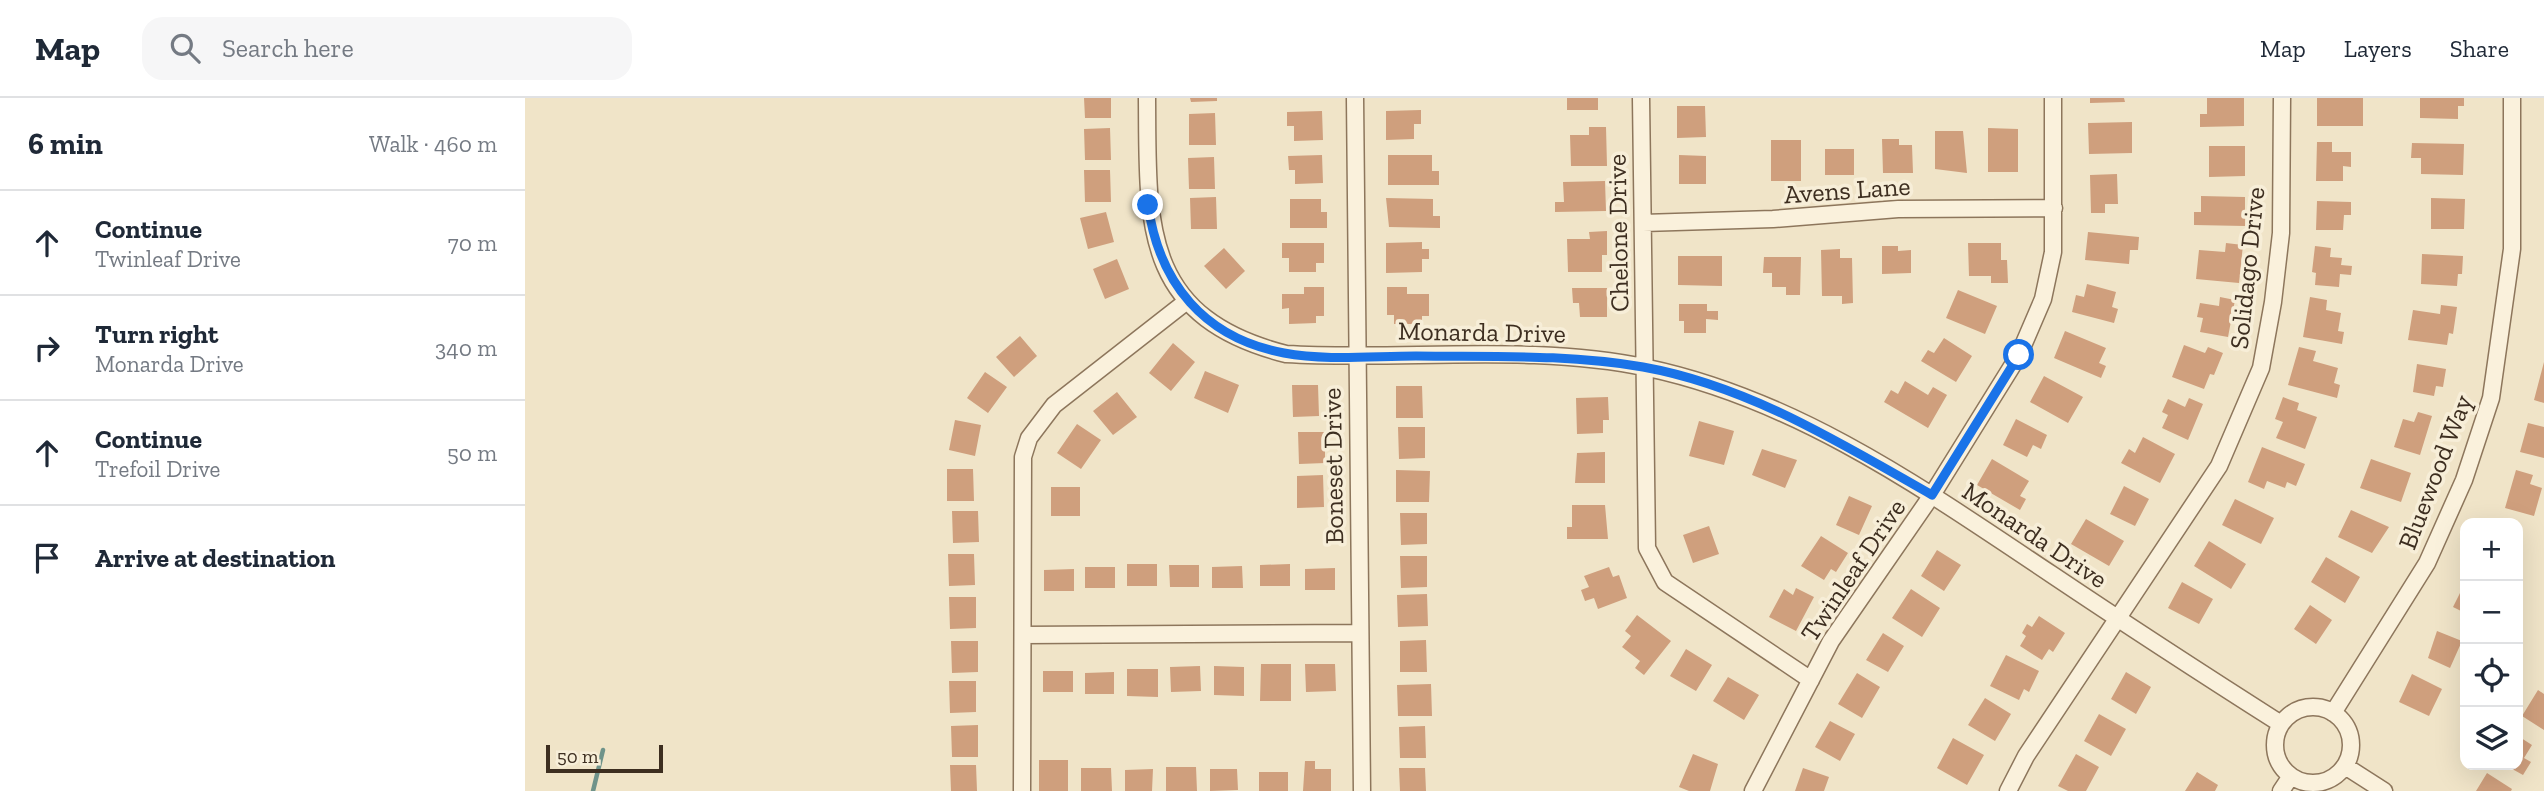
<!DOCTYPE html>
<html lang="en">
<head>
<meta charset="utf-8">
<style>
  :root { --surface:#fff; --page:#f6f6f7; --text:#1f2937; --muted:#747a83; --line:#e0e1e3 }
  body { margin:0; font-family:"Zilla Slab",serif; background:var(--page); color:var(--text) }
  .controls { position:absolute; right:21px; bottom:21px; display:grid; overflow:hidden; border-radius:14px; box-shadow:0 7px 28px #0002 }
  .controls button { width:63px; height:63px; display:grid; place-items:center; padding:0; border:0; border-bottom:2px solid var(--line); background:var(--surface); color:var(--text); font:35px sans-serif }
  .scale { position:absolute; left:21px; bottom:18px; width:117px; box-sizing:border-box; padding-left:7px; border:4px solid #3d2e20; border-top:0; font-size:19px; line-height:24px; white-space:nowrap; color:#3d2e20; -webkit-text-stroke:5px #f7eed8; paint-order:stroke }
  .stop { position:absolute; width:21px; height:21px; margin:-16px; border:5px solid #1a73e8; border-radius:50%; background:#fff }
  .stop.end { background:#1a73e8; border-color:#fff; box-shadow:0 2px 7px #0008 }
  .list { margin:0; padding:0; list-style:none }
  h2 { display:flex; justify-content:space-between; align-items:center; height:91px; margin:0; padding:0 28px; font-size:30px }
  h2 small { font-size:23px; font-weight:400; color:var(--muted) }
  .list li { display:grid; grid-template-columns:46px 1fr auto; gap:21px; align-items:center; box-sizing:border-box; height:105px; padding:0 28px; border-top:2px solid var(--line) }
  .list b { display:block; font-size:26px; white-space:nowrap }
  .list p { margin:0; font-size:23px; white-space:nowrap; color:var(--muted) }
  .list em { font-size:23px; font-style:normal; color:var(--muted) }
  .icon { flex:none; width:38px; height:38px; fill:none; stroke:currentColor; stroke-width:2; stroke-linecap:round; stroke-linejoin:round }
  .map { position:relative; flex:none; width:2019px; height:693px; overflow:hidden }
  header { display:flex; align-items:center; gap:42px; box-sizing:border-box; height:98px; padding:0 35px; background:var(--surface); border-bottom:2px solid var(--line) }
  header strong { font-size:33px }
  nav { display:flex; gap:38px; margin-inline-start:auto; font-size:24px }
  .search { width:490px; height:63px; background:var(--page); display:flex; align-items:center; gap:18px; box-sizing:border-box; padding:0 24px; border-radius:21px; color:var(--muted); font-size:26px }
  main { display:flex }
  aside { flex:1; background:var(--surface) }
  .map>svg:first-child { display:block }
</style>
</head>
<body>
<header>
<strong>Map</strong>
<div class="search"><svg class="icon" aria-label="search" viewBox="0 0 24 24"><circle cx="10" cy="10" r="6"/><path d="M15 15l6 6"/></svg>Search here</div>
<nav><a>Map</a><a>Layers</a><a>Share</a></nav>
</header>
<main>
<aside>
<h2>6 min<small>Walk · 460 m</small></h2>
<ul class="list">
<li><svg class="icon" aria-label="ahead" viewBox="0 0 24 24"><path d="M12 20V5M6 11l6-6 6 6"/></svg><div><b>Continue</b><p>Twinleaf Drive</p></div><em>70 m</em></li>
<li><svg class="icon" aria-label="right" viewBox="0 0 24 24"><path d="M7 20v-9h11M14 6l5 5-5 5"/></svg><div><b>Turn right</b><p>Monarda Drive</p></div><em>340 m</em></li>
<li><svg class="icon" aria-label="ahead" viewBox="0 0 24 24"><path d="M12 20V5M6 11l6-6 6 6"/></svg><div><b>Continue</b><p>Trefoil Drive</p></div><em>50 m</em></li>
<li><svg class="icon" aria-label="arrive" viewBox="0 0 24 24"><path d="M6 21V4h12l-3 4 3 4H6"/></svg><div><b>Arrive at destination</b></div></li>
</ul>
</aside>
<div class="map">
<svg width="2019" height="693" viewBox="0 0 2019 693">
  <rect width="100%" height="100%" fill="#f0e4c8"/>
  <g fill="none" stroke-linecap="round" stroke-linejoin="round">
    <path stroke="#6f938a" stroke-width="4.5" d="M68,693L78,652"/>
  </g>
  <path fill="#cf9f7d" d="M559,0H586V20H560Z
    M665,0H692V3L666,4Z
    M1042,0H1073V12H1042Z
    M1565,0H1599L1600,4L1565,5Z
    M1682,0H1719V28L1675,29V16H1682Z
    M1792,0H1838V28H1792Z
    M1895,0H1939V8H1933V21L1895,20Z
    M1152,8H1180L1181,39L1152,40Z
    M896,12V26H889V41L861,42V13Z
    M797,13L798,42L769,43V28H762V14Z
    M690,15L691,47H664V16Z
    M1607,24V55L1564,56L1563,25Z
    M1064,29H1081L1082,68H1046L1045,37H1064Z
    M585,30L586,62H560L559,31Z
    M1463,30L1493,31V74H1463Z
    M1410,33H1438L1442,75L1410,71Z
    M1357,41H1374V47H1387L1388,75H1358Z
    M1246,42H1276V83H1246Z
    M1792,44H1807V54H1826V69L1818,68V83H1791Z
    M1887,45L1939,46L1938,77L1896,76V60H1886Z
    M1684,48H1720V78L1684,79Z
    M1300,51H1329V77H1300Z
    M797,57L798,85L770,86V72H764L763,58Z
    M863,57H907V73H914V87H863Z
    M1154,57L1181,58V86H1154Z
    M689,59L690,91H664L663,60Z
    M559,72H585L586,104H560Z
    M1592,76L1593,106H1580V115H1566L1565,77Z
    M1080,83L1081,113L1030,114V104H1039L1038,84Z
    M1676,98L1720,99V128L1669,127V114H1676Z
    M691,99L692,131H666L665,100Z
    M861,100L908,101V118H915V130L864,129Z
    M1906,100L1940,101L1939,131H1906Z
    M765,101H796V114H802V130H765Z
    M1792,103L1826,104V117H1819L1818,132H1791Z
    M581,114L589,144L563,151L555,120Z
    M1082,133V157H1077V174H1043L1042,141H1065L1064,134Z
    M1563,134L1614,139L1613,152H1605L1604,166L1560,162Z
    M897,144V151H904V161H897V174L861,175V145Z
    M757,145H799V165H791V174H764V160H757Z
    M1443,145H1476V162H1482L1483,185H1466V178H1444Z
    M1701,145L1718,147L1714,185L1671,181L1674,152L1700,154Z
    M1357,148H1373V153L1386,152V175L1357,176Z
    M1790,148L1806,150L1805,159L1817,160L1816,167L1827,168L1826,177L1815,176L1814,189L1790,187L1791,175L1787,174Z
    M699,150L720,173L701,191L679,168Z
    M1315,151V160H1327L1328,205L1317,206V198H1297L1296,152Z
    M1897,156L1938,158L1937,176H1933L1932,188L1896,186Z
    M1153,158H1197V188L1153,187Z
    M1239,159H1276L1275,197H1261V189H1247V175H1238Z
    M592,161L604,191L580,201L568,171Z
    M1562,186L1591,194L1587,209L1593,211L1589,225L1547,214L1551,197L1559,199Z
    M779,189H799V218H791V225L764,226V210L757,211V196H779Z
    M862,189H882V196H904V218H897V226H869V217H862Z
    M1047,190H1082V219H1055L1054,205H1048Z
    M1433,192L1472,208L1460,236L1421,220Z
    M1695,199L1710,202L1703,239L1675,234L1678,220L1672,219L1675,205L1694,208Z
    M1785,199L1802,202L1801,212L1816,215L1813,233L1819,234L1817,246L1778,239Z
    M1154,206H1182V213H1193V222L1181,221V235H1159V223H1154Z
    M1916,207L1932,209L1928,236L1924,235L1922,247L1883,242L1888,212L1915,216Z
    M1540,233L1581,250L1574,265L1581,268L1576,280L1529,260Z
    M495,238L512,258L489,279L471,259Z
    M1419,240L1447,258L1431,284L1396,263L1403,252L1409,255Z
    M648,245L670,264L646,293L624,275Z
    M1659,247L1680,255L1683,249L1698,255L1689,277L1685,276L1679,291L1647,279Z
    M1774,249L1791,253L1788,263L1813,270L1809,285L1815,287L1812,300L1763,287Z
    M2019,264V305L2009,302Z
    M1892,266L1921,271L1918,289L1911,288L1909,298L1888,294Z
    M680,273L714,287L703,315L669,300Z
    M460,274L482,289L463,315L442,300Z
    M1519,278L1558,299L1543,325L1505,304Z
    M1380,283L1403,297L1408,289L1422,297L1403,330L1359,304L1366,292L1373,296Z
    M767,287H793L794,318L768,319Z
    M871,288H897L898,320H871Z
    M592,294L612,319L588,337L568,313Z
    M1083,299L1084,322H1078V335L1052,336L1051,300Z
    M1758,299L1774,305L1772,312L1792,319L1780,351L1751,340L1758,324L1750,321Z
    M1664,300L1678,306L1663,342L1637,330L1643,317L1637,314L1643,301L1660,309Z
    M1893,314L1907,318L1895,357L1869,349L1878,321L1889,324Z
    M1491,321L1522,337L1516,351L1508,347L1502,359L1478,347Z
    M430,322L456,327L450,358L424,352Z
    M1174,323L1209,333L1199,367L1164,358Z
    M2003,325L2019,329V360L1995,354Z
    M552,326L576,342L556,371L532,355Z
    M873,329H900V360L874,361Z
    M773,334H800V365L774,366Z
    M1618,339L1650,356L1635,385L1596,365L1604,351L1610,355Z
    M1737,349L1780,366L1771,388L1762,384L1760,390L1742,383L1739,391L1723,384Z
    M1237,351L1272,362L1260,390L1227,377Z
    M1080,354V385H1050L1052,355Z
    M1467,361L1504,383L1495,398L1501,401L1495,412L1452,387Z
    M1846,361L1886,375L1876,404L1835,390Z
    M422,371H448L449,403H422Z
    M871,372L905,373L904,404H871Z
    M1991,372L2008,377L2005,386L2017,390L2009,418L1980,410Z
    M798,377L799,409L772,410V378Z
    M1599,388L1624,401L1610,428L1585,416Z
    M526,389H555V418H526Z
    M1324,398L1347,408L1334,437L1311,427Z
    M1710,401L1749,420L1736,446L1697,427Z
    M1047,407H1080L1083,441H1042V429H1047Z
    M1826,412L1864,429L1847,455L1813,439Z
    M427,413H453L454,444L428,445Z
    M875,415H902V446L876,447Z
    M1561,421L1599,443L1584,468L1546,446Z
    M1184,428L1194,456L1168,465L1158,437Z
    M1296,438L1323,455L1311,474L1306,471L1299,482L1276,468Z
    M1684,443L1721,466L1706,491L1669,468Z
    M1412,452L1436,467L1419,493L1396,478Z
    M423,456H449L450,487L424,488Z
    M875,458H902V489L876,490Z
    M1801,459L1835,479L1820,505L1786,484Z
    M602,466H632V488H602Z
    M765,466V488H735V467Z
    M644,467H674V489H645Z
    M717,468L718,490H687V469Z
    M560,469H590V490H560Z
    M1084,469L1088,479L1094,477L1102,500L1073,511L1069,500L1060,503L1056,492L1064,489L1059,478Z
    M810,470V492H780V471Z
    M549,471V493H519V472Z
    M1657,484L1688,501L1674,526L1643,510Z
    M1940,485V515L1928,509Z
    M1271,490L1289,499L1271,533L1244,519L1259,491L1268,497Z
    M1386,491L1415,510L1397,539L1367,520Z
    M902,496L903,528L873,529L872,497Z
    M424,499H451V530L425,531Z
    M1785,507L1807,522L1791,546L1769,531Z
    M1112,517L1146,543L1119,577L1110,570L1115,563L1097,549L1106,538L1100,533Z
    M1514,518L1540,535L1528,554L1524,551L1517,562L1495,548L1501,538L1497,535L1502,526L1507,529Z
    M1912,533L1937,543L1925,570L1903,560Z
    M1358,535L1379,548L1363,574L1341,562Z
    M901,542L902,574H875V543Z
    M426,543H453V574L427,575Z
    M1161,551L1187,567L1171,593L1145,578Z
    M1481,557L1514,573L1504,594L1499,591L1494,602L1465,588Z
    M736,566H766V603H735Z
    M780,566H810L811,593L781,594Z
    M675,568L676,593L646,594L645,569Z
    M689,568L719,569V598L689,597Z
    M602,571H633V599L602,598Z
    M518,573H548V594H518Z
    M589,574V596H560V575Z
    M1601,574L1626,589L1611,616L1586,601Z
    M1332,575L1355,589L1337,620L1313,606Z
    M1887,576L1917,591L1904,618L1874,604Z
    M1203,579L1234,597L1219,622L1188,603Z
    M424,583H451V614L425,615Z
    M906,586L907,618H873L872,587Z
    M2013,592L2019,596V632L1997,618Z
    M1460,600L1486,616L1470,643L1443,627Z
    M1574,616L1601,631L1586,658L1559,643Z
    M1305,623L1330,636L1315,663L1290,649Z
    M453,627V659H427L426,628Z
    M900,628L901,660H875L874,629Z
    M1993,638L2007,647L1999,660L2006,664L1998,677L1980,667H1993Z
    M1428,640L1459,657L1442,687L1412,670Z
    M1168,656L1193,666L1185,693H1164L1154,689Z
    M1551,656L1574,669L1561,693H1543L1533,688Z
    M514,662H543V693H514Z
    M780,663H790V671H806V693H778Z
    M425,667H451L452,693H426Z
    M641,669H671L672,693H641Z
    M556,670H586L587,693H556Z
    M874,670H900L901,693H875Z
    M1278,670L1304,679L1299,693H1270Z
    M628,671L627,693H600V672Z
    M685,671H712L713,692L685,693Z
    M734,674H763V693H734Z
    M1672,674L1693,687L1690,693H1660Z
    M1962,675L1987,691L1986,693H1951Z"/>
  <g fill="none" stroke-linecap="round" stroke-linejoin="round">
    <g stroke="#8d765c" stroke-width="19">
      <path id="minor" d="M622,0C623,124 615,219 761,256C879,263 1006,245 1123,270C1273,302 1400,392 1526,476C1602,527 1679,577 1756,626
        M830,0L837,693
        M1116,0L1122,450L1140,484L1286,582
        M1118,125L1248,121L1373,111L1529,110
        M498,537L835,535
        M1750 647a38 38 0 1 1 76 0a38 38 0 1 1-76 0Z
        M1808,615L1902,465L1939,382L1966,300L1987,151V0
        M1820,668L1859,693
        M497,693L498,359L504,340L529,307L662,203
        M1228,693L1306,543L1407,397L1494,257L1518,201L1528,154V0
        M1483,693L1501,658L1694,368L1736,270L1748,204L1756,135L1757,0
        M1756,693L1766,678"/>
    </g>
    <use href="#minor" stroke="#faf1dc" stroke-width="16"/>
  </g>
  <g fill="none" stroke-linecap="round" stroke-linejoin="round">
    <path stroke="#1a73e8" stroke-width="9" d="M623,107C634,185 679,240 759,255C801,263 848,258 891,258C968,259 1043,256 1118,269C1224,288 1315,345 1407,397L1494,257"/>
  </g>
  <g text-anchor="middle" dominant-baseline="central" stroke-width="7" stroke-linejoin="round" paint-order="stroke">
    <g font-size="26" fill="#3d2e20" stroke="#f7eed8">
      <text transform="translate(1322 92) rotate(-4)">Avens Lane</text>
      <text transform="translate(1093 135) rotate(-91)">Chelone Drive</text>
      <text transform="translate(1722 170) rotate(-84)">Solidago Drive</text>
      <text transform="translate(957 234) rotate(1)">Monarda Drive</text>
      <text transform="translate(808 368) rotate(-91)">Boneset Drive</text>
      <text transform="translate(1910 374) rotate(-69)">Bluewood Way</text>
      <text transform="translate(1510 437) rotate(34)">Monarda Drive</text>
      <text transform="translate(1328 472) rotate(-56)">Twinleaf Drive</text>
    </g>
  </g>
</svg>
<div class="controls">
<button>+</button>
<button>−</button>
<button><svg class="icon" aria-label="locate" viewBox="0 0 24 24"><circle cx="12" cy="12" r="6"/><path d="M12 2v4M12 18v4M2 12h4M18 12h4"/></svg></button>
<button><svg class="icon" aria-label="layers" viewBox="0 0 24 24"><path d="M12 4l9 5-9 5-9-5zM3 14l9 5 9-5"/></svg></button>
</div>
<div class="scale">50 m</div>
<div class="stop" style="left:1494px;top:257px"></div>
<div class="stop end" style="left:623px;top:107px"></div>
</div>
</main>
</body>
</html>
